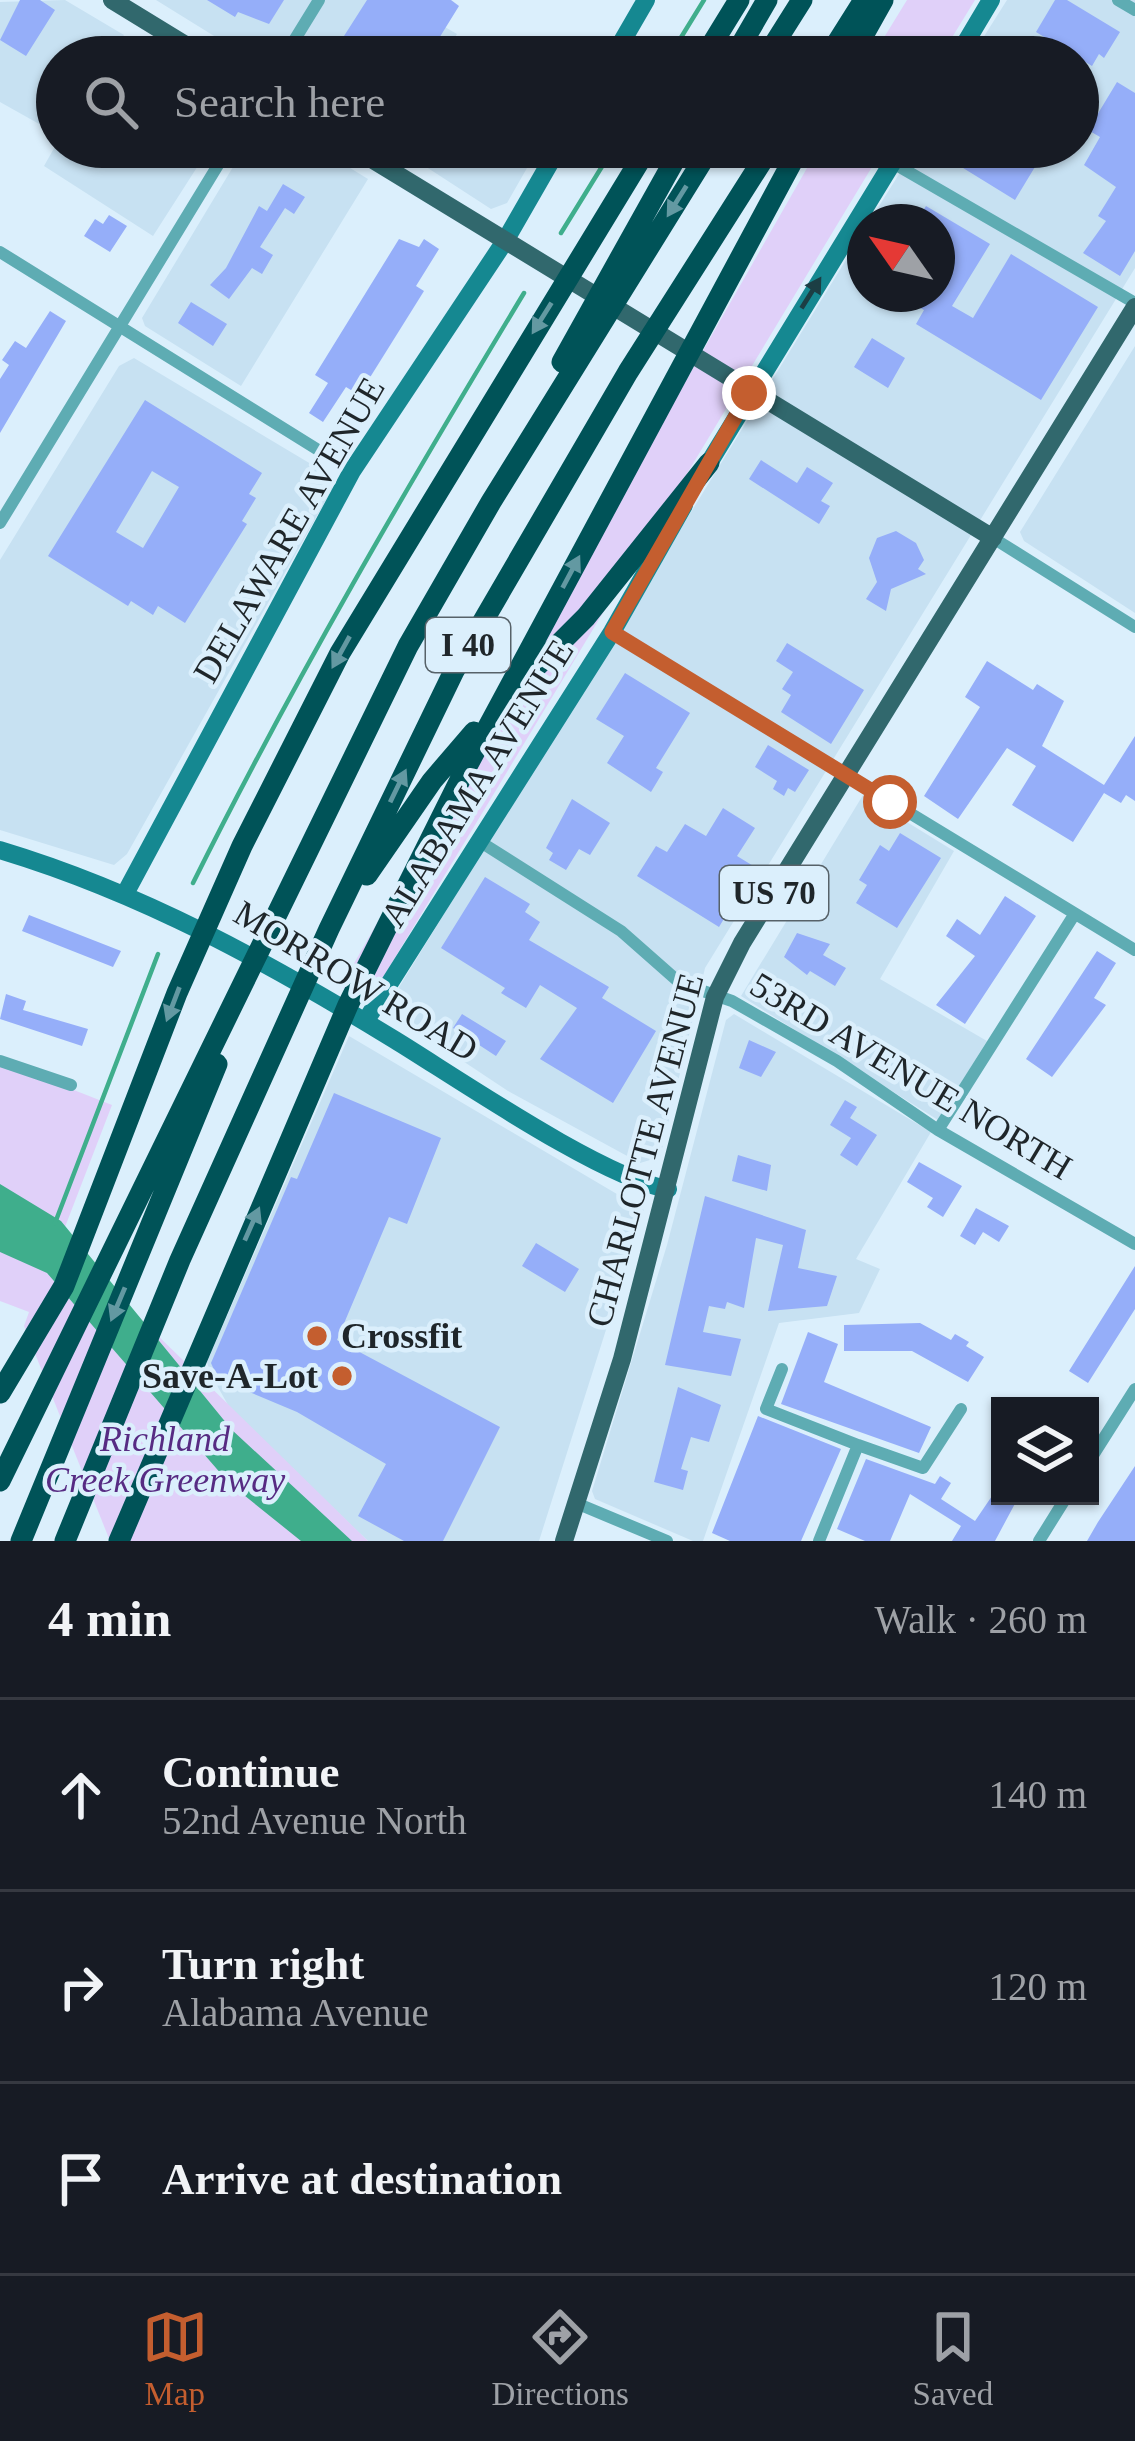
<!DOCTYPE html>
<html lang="en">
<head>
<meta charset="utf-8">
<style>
  :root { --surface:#171b24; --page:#20242c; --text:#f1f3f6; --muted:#9ea1a6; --line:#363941; --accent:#c45e2f }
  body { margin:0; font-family:"Times New Roman",serif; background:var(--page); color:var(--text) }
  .controls { position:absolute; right:36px; bottom:36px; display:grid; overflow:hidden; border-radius:0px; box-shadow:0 3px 9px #0004 }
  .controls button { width:108px; height:108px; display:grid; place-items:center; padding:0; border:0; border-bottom:3px solid var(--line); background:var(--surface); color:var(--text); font:60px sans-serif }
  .compass { position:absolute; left:847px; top:204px; width:108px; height:108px; border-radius:50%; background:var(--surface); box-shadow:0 3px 9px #0004; rotate:304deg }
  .stop { position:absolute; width:36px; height:36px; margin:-27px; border:9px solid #c45e2f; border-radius:50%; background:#fff }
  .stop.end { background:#c45e2f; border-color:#fff; box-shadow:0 3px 12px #0008 }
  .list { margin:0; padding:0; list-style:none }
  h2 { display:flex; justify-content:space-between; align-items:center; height:156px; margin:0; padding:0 48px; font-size:51px }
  h2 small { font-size:39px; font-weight:400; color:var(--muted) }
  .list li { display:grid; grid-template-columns:78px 1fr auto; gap:36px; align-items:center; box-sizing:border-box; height:192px; padding:0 48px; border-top:3px solid var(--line) }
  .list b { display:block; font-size:45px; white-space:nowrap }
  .list p { margin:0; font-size:39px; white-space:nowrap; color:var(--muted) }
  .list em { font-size:39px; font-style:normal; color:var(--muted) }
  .icon { flex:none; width:66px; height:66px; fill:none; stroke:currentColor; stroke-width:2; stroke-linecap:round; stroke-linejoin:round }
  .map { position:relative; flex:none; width:1135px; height:1541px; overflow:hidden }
  .search { position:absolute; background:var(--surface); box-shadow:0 3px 9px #0004; left:36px; right:36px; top:36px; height:132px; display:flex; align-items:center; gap:30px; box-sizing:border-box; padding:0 42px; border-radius:66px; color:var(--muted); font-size:45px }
  .sheet { height:732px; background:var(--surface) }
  nav { display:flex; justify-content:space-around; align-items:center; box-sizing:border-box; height:168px; border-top:3px solid var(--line); background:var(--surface); font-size:33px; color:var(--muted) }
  nav a { display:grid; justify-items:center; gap:6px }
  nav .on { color:var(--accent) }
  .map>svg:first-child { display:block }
</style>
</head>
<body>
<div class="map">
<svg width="1135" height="1541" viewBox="0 0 1135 1541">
  <rect width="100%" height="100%" fill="#dbeffc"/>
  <path fill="#c7e1f2" d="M65,0L124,35L110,57H57V134L0,102V2Z
    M156,0H398L457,34L443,57H248Z
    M1007,0H1135V268L705,968L660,1157L640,1163L508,1091L401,1020L393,997L865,229V294H937V222H869L916,147H1078V57H971Z
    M57,143V147H210L153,236L44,166Z
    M245,147H316L368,179L241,386L145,326L142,318Z
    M539,147L507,203L491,209L397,148Z
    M1135,346V613L1024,541L1020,532Z
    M134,358L326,473L332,489L127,854L114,865L0,830V560L119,366Z
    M863,795L954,851L880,979L987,1041L938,1120L741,996Z
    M734,1014L931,1132L856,1259L880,1269L859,1313L779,1323L703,1541H693L595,1499L592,1491L667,1245L726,1020Z
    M349,1036L644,1210L539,1541H368L232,1412L210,1373L207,1362Z"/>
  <path fill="#e0d0f9" d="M907,0H975L940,57H872Z
    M819,147H884L376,989L340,988Z
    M0,1061L112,1105L60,1240L368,1541H110L24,1326L29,1312L0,1301Z"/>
  <path fill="#3fae8c" d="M0,1184L61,1221L232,1430L352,1541H301L229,1483L47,1273L0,1252Z"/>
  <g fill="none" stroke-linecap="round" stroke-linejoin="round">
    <path stroke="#3fae8c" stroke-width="4.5" d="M669,57L704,0
      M561,233L614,147
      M193,883C294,680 407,487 524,293
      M55,1223L158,954"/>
  </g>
  <path fill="#95aef9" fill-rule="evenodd" d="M20,0H40L55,10L26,56L0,40Z
    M207,0H284L269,24L238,12L235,17Z
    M367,0H451L459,6L433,48L422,41L412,57H362L366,50L344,36Z
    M1055,0H1067L1120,32L1104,58L1099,54L1092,66L1036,32Z
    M1117,82L1135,93V251L1120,276L1083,253L1106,221L1098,216L1116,187L1084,165L1100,137L1088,130Z
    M929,147H1047L1015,200Z
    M283,184L305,197L294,214L285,208L260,247L273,255L262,274L252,268L229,299L210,285L226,268L259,206L267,211Z
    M926,206L990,244L952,306L973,318L1011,254L1098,307L1041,400L916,324L924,310L915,305L922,294H937V222H916Z
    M109,215L127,226L110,252L84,236L95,219L103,224Z
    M399,239L419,247L424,239L439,249L416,286L424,291L359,395L346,387L323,422L309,413L328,383L315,375Z
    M191,302L227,324L213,346L178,323Z
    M50,311L66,321L0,433V379L9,365L2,360L15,341L26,348Z
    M872,338L905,358L888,388L854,367Z
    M145,400L262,473L249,494L256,498L242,521L247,524L185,623L158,606L153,615L131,601L128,606L48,556ZM152,471L179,487L143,548L116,532Z
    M761,460L797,483L807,467L833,483L821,501L830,506L819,524L749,479Z
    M896,531L916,543L924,560L918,569L926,574L891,589L886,611L866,599L877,582L869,558L877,538Z
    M787,643L864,690L831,744L781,712L791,695L782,689L793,672L776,661Z
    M987,661L1033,690L1037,684L1064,701L1042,746L1104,785L1135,736V801L1126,795L1121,803L1104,793L1073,842L1012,805L1036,766L1007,748L958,819L924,796L980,707L965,697Z
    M625,673L690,713L656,768L663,772L651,792L607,763L624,736L596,719Z
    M768,745L809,770L795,792L788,788L784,796L773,789L777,781L755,767Z
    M572,799L610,823L590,855L579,849L566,870L549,860L553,853L546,848Z
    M723,808L755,828L737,856L755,867L719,927L637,876L656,846L667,852L685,824L706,836Z
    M900,833L941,858L897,928L856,903L867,885L859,880L880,845L889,851Z
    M485,877L530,904L525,912L540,922L529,940L609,987L602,998L656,1031L613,1103L540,1059L577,1008L540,985L526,1008L501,993L505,988L441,948Z
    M1005,896L1036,916L965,1024L936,1005L975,956L946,936L957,919L980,935Z
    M29,915L121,951L113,967L22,931Z
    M797,933L830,944L823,955L846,968L835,986L810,971L807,975L784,957Z
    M1097,951L1116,963L1094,998L1106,1005L1052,1077L1026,1059Z
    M6,994L26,1001L23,1010L88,1029L82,1046L0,1019Z
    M462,1014L506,1041L496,1056L453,1028Z
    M749,1040L776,1052L761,1077L739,1068Z
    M334,1093L441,1138L407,1224L389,1217L337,1340L500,1427L443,1541H404L358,1516L386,1464L297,1412L218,1379L211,1363L291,1177L297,1179Z
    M845,1100L857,1107L850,1118L877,1135L857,1166L840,1155L851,1138L830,1125Z
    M738,1155L771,1165L767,1191L732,1181Z
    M919,1162L962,1186L943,1217L927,1207L933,1198L907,1182Z
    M705,1196L806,1230L798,1268L837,1276L827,1306L768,1311L783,1245L756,1238L744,1308L727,1302L725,1309L709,1306L703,1332L741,1339L731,1376L665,1365Z
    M976,1208L1009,1226L999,1242L983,1232L975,1245L960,1236Z
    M536,1243L579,1269L565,1292L522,1266Z
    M1135,1266V1309L1088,1383L1069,1371Z
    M920,1323L951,1340L955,1334L969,1342L966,1346L984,1357L968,1382L912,1351H844V1325Z
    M808,1332L838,1344L824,1382L931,1427L919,1453L781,1404Z
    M678,1387L721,1405L709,1442L691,1437L681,1469L688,1471L683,1490L654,1482Z
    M758,1416L841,1449L801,1541H730L712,1533Z
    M866,1459L935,1484L940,1476L951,1483L941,1499L975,1521L992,1496H1019L995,1541H952L961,1526L910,1494L890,1541H865L837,1529Z
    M1135,1466V1541H1087L1098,1522Z"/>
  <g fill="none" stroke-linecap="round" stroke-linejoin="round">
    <path stroke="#5eacb3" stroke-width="12" d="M1118,0L1135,10
      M284,57L319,0
      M893,163L1135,303
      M0,252L352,471
      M0,523L229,147
      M993,538L1135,627
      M612,632L1135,950
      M479,841L621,931L680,983L732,1001L837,1061L938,1130L1135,1244
      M0,1061L71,1085
      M938,1130L1074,915
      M782,1369L766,1409L858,1445
      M1090,1460L1135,1389
      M576,1503L667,1541
      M819,1541L858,1445L923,1468L961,1409
      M1039,1541L1067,1496"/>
    <path stroke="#158891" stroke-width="18" d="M613,57L646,0
      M957,57L991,0
      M704,471L902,147
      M0,850C143,893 269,963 395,1040C457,1078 604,1179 668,1189
      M126,892L352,471L505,241L559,147
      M365,1022L612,632L684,505"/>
    <path stroke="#31686d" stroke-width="18" d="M112,0L205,57
      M352,147L993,538
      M564,1541L622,1359L715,997L742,943L1135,307"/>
    <path stroke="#005358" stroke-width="21" d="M704,57L739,0
      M734,57L767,0
      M766,57L802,0
      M828,57L864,0
      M851,57L883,0
      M562,362L682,147
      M520,683L586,617L709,463
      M367,875L432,781L474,732
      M0,1393L64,1286L177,993L242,846L340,653L648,147
      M0,1481L408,646L491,502L711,147
      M21,1541L217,1064
      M65,1541L180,1260L329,929L454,671L628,372L771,147
      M119,1541L348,1005L466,768L800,147"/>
  </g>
  <defs><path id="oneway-solid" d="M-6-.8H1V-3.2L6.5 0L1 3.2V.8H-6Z" transform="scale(3)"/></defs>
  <g fill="#6399a2">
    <use href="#oneway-solid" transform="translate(677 201) rotate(122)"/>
    <use href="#oneway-solid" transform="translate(542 318) rotate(122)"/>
    <use href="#oneway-solid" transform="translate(571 572) rotate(-62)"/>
    <use href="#oneway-solid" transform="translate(341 652) rotate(119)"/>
    <use href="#oneway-solid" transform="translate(398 786) rotate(-64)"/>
    <use href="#oneway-solid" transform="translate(173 1004) rotate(111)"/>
    <use href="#oneway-solid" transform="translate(252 1224) rotate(-66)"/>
    <use href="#oneway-solid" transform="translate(118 1304) rotate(113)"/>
  </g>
  <use fill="#1c3e44" href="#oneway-solid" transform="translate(811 293) rotate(-58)"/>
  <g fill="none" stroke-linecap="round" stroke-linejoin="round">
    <path stroke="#c45e2f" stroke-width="15" d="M749,393L612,632L890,802"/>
  </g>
  <g fill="#c45e2f" stroke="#dbeffc" stroke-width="4.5">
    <circle cx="317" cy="1336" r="12"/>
    <circle cx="342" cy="1376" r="12"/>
  </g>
  <g text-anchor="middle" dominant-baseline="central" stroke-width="9" stroke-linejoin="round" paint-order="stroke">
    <g fill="#dbeffc" stroke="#576269" stroke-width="3">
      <rect x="426" y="618" width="84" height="54" rx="9"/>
      <rect x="720" y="866" width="108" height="54" rx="9"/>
    </g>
    <g font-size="33" font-weight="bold" fill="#1f262a">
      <text x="468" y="645">I 40</text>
      <text x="774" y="893">US 70</text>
    </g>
    <g font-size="36" fill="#1f262a" stroke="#dbeffc">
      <text transform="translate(289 530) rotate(-60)">DELAWARE AVENUE</text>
      <text transform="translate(477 783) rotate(-58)">ALABAMA AVENUE</text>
      <text transform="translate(356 981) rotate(31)">MORROW ROAD</text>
      <text transform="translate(911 1076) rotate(31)">53RD AVENUE NORTH</text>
      <text transform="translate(645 1150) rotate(-75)">CHARLOTTE AVENUE</text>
    </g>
    <g font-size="36" font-weight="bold" fill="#1f262a" stroke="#dbeffc" text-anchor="start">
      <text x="341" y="1336">Crossfit</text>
      <text x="318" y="1376" text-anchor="end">Save-A-Lot</text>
    </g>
    <g font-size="36" font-style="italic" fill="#572b83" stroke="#dbeffc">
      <text x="165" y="1439">Richland<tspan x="165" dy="41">Creek Greenway</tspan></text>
    </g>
  </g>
</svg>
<div class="controls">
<button><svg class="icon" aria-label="layers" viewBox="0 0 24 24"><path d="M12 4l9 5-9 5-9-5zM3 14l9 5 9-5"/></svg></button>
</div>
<svg class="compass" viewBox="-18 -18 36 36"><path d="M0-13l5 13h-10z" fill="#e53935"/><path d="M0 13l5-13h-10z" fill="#9ea1a6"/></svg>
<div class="stop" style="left:890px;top:802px"></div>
<div class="stop end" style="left:749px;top:393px"></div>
<div class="search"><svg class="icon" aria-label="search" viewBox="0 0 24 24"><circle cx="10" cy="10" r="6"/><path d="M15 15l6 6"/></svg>Search here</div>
</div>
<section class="sheet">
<h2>4 min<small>Walk · 260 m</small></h2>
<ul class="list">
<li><svg class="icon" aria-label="ahead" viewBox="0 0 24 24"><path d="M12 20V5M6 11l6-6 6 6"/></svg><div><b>Continue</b><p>52nd Avenue North</p></div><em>140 m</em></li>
<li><svg class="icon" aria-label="right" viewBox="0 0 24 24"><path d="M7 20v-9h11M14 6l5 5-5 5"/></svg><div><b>Turn right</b><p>Alabama Avenue</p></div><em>120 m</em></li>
<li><svg class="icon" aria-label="arrive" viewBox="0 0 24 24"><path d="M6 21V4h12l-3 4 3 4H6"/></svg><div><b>Arrive at destination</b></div></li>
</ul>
</section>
<nav>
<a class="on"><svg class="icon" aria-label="map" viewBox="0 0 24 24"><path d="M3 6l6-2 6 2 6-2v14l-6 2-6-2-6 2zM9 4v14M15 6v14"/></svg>Map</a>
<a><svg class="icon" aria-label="directions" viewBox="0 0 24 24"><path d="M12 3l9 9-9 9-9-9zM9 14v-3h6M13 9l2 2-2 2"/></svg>Directions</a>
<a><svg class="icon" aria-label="saved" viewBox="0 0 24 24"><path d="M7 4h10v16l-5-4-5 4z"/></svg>Saved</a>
</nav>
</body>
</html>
